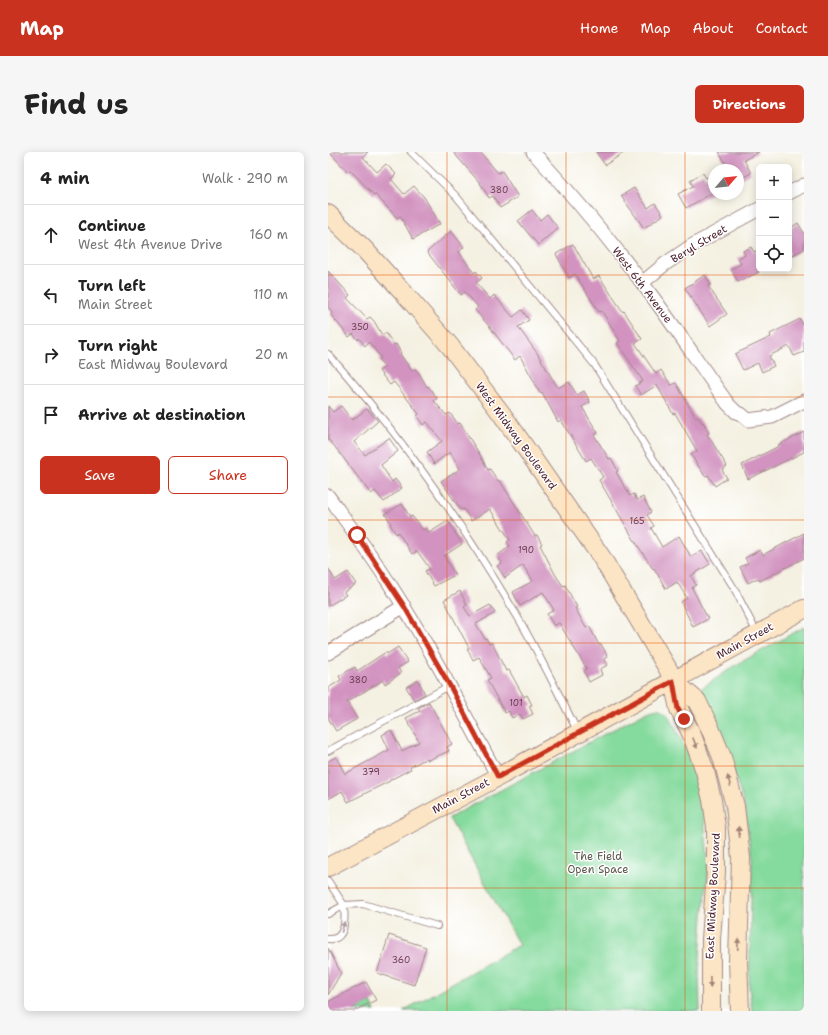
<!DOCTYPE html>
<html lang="en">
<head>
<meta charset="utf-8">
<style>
  :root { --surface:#fff; --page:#f6f6f6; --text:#222; --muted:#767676; --line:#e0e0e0; --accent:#c8321e }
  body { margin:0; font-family:"Shantell Sans",sans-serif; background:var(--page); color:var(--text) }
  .controls { position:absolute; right:12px; top:12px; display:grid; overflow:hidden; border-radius:6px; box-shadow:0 2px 10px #0003 }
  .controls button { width:36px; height:36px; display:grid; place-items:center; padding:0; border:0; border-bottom:1px solid var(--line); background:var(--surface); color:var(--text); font:20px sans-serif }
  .compass { position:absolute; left:380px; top:12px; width:36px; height:36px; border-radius:50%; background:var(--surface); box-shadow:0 2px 10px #0003; rotate:62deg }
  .stop { position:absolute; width:12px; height:12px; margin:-9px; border:3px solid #c8321e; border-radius:50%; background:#fff }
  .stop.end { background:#c8321e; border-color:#fff; box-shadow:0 1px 4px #0008 }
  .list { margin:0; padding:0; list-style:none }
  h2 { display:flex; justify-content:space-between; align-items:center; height:52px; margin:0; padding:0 16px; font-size:17px }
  h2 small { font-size:13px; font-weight:400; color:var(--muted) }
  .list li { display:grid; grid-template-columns:26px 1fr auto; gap:12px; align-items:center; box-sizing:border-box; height:60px; padding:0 16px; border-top:1px solid var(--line) }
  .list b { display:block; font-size:15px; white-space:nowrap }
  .list p { margin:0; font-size:13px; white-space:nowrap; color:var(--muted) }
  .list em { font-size:13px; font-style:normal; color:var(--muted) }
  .actions { display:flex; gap:8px; padding:12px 16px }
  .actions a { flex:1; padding:9px 0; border:1px solid var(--accent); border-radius:6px; text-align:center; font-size:14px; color:var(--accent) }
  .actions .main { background:var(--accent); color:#fff }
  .icon { flex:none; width:22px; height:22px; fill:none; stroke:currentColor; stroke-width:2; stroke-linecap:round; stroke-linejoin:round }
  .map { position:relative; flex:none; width:476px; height:859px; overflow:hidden; border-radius:6px }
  header { display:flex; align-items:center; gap:24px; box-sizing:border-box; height:56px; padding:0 20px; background:var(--accent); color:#fff }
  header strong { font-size:19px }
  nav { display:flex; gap:22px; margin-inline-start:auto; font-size:14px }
  .intro { display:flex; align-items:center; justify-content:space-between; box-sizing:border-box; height:96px; padding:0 24px }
  h1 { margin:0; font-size:28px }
  .button { padding:10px 18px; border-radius:6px; background:var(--accent); color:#fff; font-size:14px; font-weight:700 }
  main { display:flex; gap:24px; padding:0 24px }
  aside { flex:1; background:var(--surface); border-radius:6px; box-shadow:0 2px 10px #0003 }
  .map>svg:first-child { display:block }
</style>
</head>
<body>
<header>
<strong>Map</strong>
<nav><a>Home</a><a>Map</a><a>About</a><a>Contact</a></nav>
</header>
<div class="intro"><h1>Find us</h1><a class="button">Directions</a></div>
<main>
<aside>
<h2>4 min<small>Walk · 290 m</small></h2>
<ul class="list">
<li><svg class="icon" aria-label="ahead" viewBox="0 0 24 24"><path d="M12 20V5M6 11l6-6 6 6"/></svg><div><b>Continue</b><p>West 4th Avenue Drive</p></div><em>160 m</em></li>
<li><svg class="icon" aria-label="left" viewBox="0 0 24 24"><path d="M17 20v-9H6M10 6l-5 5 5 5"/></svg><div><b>Turn left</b><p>Main Street</p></div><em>110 m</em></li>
<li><svg class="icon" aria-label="right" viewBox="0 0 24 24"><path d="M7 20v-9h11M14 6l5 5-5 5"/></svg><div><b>Turn right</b><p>East Midway Boulevard</p></div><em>20 m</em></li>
<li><svg class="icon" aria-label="arrive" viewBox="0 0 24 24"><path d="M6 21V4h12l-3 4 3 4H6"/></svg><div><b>Arrive at destination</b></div></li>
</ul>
<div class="actions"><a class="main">Save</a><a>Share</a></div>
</aside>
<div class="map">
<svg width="476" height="859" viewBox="0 0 476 859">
  <rect width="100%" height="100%" fill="#fff"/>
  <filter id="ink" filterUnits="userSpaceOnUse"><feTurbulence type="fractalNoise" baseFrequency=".025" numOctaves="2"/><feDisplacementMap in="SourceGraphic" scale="8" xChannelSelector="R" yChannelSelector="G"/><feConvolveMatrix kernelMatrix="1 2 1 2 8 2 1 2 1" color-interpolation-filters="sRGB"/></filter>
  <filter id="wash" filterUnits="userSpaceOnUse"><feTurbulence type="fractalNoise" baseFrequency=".012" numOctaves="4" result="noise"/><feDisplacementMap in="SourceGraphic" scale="16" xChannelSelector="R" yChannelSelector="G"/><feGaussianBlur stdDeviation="0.9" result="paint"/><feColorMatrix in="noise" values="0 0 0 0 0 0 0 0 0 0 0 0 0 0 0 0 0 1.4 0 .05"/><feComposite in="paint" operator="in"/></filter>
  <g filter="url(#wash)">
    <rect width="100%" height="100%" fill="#f4f1e2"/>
    <path fill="#85da9d" stroke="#687c64" d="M476,475V859H424L421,835L424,707L416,653L400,599L371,538L408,513Z
      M330,556L335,558L341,563L364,609L375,657L381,715L375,764L371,821L372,859H75L191,793L121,666L312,563L322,558Z
      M43,850L47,859H26Z"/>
    <g id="blocks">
      <path fill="#d293c0" d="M1,0H40L35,5L49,20L58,12L68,22L63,27L76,42L86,34L96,45L112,72L85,87L72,64L69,66L47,42L46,43L22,18L20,20Z
        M125,0H152L170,21L174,19L190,45L172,56L165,44L161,46L152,31Z
        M268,0H297L277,13Z
        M391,0H431L416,8L423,21L410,28V18H401Z
        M375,21L378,26L386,22V40L358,56L350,42L365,34L362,28Z
        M306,36L320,56L327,51L335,63L316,76L293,44Z
        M204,58L212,68L219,62L230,76L210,93L190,69Z
        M470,71L476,81V97L461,105V77Z
        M123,79L136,95L131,100L146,121L148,119L154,126L148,131L162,147L166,143L185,165L194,158L201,168L190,175L209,201L230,236L241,230L249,243L256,239L262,250L254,255L270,281L266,283L281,307L283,306L290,319L288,320L302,344L306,342L309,348L315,345L323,360L319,363L326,374L323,376L334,395L351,384L363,405L374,399L382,412L363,424L368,433L364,436L380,467L365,475L353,450L359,446L349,430L338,437L326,416L325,417L305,386L271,328L275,325L263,306L258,309L233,268L230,270L214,240L212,241L206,231H207L192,204L187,208L161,174L147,158L150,155L137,140L133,143L99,100Z
        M245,92L265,127L271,124L295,160L296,159L314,187L307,191L328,222L333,218L343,233L348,231L368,266L370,265L374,271L375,270L381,281L379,282L399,314L394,318L399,326L387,334L380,323L377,324L363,303L369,299L347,261L345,262L329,233L313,243L307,234L315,229L289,191L292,189L274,159L271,160L247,122L241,126L228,102Z
        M423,95L426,100L431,97V120L410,130L403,117L413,112L410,106L417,103L415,99Z
        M0,119L22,143L19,146L39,167L42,165L46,169L54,183L58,181L66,193L68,192L73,201L72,202L84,219L87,217L91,221L99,235L100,234L109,246L106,249L118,263L122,261L130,272L132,271L152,303L160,318L162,317L170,329H172L207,384L209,383L214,392L212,393L227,422L235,434L237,433L249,455L247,456L258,476L261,474L271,493L273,492L280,505L276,507L280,513L272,517L274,523L261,530L256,519L259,517L231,471L226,474L219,462L226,458L215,440L192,454L185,440L205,429L195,413L177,426L169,414L174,411L169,404L182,394L179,390L182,388L162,357L143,369L136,357L133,358L113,329L132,317L122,300L106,312L99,300L114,289L99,270L95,273L89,264L91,262L66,230L62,233L51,219L57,215L51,208L53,206L41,190L37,194L31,186L30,188L25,182L21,185L3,163L4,160L0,155Z
        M377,123L383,132L380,134L399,162L382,174L357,136Z
        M472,167L476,175V200L466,204L461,194L441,204L446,214L434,220L430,211L415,218L407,202L443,185L442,182Z
        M0,254L5,260L13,254L24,268L39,257L50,269L26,290L37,303L61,286L70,299L53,313L64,330L67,327L74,336L56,350L47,339L43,342L7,295L0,287Z
        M476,280V300L420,327L414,313L451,294L450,293Z
        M74,352L82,365L84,364L95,378L98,376L101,381L120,369L134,392L116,404L127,423L106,434L97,419L102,417L89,399L84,402L70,380L68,382L62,372L63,371L57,362Z
        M476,381V406L432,429L430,426L420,431L412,415L420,411L417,406L432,398L435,403Z
        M0,416L7,428L20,420L28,432L16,440L18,443L0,454Z
        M132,439L139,453L136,455L142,464L162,453L167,461L148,472L157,487L158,486L161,492L164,491L178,519L181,518L196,545L199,543L204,553L201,554L205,562L195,567L192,562L184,566L181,559L177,561L159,528L163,526L151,505L145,508L139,497L141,496L116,448Z
        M70,495L80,510L70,516L73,521L57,532L55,528L19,550L29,567L8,579L0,566V536L13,528L11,524L27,515L29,519L58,500L59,502Z
        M90,528L97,542L86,548L78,535Z
        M101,550L124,592L119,595L121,599L100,608L99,606L82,615L83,617L62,628V629L20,650L14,639L0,647V609L8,605L17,622L61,598L54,583L63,578L74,599L91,590L78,566L92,559L90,556Z
        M61,783L98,795L86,833L49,821Z
        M0,796L13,821L0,843Z
        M38,830L48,848L26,859H0V850Z"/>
    </g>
  </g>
  <g filter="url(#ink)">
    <use href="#blocks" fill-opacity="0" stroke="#9f8886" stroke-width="1"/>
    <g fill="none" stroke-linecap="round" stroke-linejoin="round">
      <g stroke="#9f8886" stroke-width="8">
        <path id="lane" d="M83,0L128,44L266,212L406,436L429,481
          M0,202C71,281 132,368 186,459C210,498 229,540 250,580
          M0,599L121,534
          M0,729L16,753L0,762
          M0,787C19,789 17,765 16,753L35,752L109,774"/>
      </g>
      <g stroke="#9f8886" stroke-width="15">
        <path id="street" d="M205,0C250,49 293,101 332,155C355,187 377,220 400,252L408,260L413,262L420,268L444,265L476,249
          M461,41L476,33
          M314,131L337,112L365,93L431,57
          M0,344C21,373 42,401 61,431C101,493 135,559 170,625
          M0,501L76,454"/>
      </g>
      <g stroke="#9f8886" stroke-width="20">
        <path id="secondary" d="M0,62L36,97L76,141L122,194L173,261L274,406L340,517L345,529L351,557L364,583L377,619L384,648L388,675V720L383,787V859
          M345,529L369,549L382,576L394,605L407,654L413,706L410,809L412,859
          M0,715L170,625L476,457"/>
      </g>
      <use href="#lane" stroke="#fff" stroke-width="6"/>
      <use href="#street" stroke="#fff" stroke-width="13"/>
      <use href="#secondary" stroke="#fce5c4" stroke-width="18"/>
    </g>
    <defs><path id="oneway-solid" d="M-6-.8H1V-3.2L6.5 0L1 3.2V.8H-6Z"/></defs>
    <g fill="#a38278">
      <use href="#oneway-solid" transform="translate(367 591) rotate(68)"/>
      <use href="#oneway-solid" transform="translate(401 629) rotate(-105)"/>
      <use href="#oneway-solid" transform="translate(411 680) rotate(-97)"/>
      <use href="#oneway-solid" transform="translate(410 792) rotate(-87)"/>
      <use href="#oneway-solid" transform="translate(382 830) rotate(89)"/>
    </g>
    <use fill="#ae9aa0" href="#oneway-solid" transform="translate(15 775) rotate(-74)"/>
  </g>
  <g fill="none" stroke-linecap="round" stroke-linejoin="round" filter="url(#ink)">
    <path stroke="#c8321e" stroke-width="5" d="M29,383L76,454L122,534L170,625L345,529L350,557L356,567"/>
  </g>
  <path fill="none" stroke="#e8590c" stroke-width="1" stroke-opacity="0.55" d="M119,0V859M238,0V859M357,0V859M0,123H476M0,245H476M0,368H476M0,491H476M0,614H476M0,736H476"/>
  <g text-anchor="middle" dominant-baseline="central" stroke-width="3" stroke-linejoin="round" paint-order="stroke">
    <g font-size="9" fill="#6c3c50">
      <text x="171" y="38">380</text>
      <text x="32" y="175">350</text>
      <text x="309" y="369">165</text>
      <text x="198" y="398">190</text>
      <text x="30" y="528">380</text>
      <text x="188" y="551">101</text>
      <text x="43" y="620">379</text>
      <text x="73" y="808">360</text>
    </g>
    <g font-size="11" fill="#4a1f2b" stroke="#fff">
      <text transform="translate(371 92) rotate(-31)">Beryl Street</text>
      <text transform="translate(314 133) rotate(53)">West 6th Avenue</text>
      <text transform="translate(188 284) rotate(54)">West Midway Boulevard</text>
      <text transform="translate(417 489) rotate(-29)">Main Street</text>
      <text transform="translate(133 644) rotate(-28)">Main Street</text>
      <text transform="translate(385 744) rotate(-87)">East Midway Boulevard</text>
    </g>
    <g font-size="11" fill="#5c574d" stroke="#fff">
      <text x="270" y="704">The Field<tspan x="270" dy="13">Open Space</tspan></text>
    </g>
  </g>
</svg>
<div class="controls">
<button>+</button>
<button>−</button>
<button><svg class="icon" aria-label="locate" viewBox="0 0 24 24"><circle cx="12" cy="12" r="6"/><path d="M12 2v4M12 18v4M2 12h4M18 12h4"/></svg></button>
</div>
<svg class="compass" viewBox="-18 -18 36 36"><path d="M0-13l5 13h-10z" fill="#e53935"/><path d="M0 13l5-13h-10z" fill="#767676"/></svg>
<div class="stop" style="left:29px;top:383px"></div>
<div class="stop end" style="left:356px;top:567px"></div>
</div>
</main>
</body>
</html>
